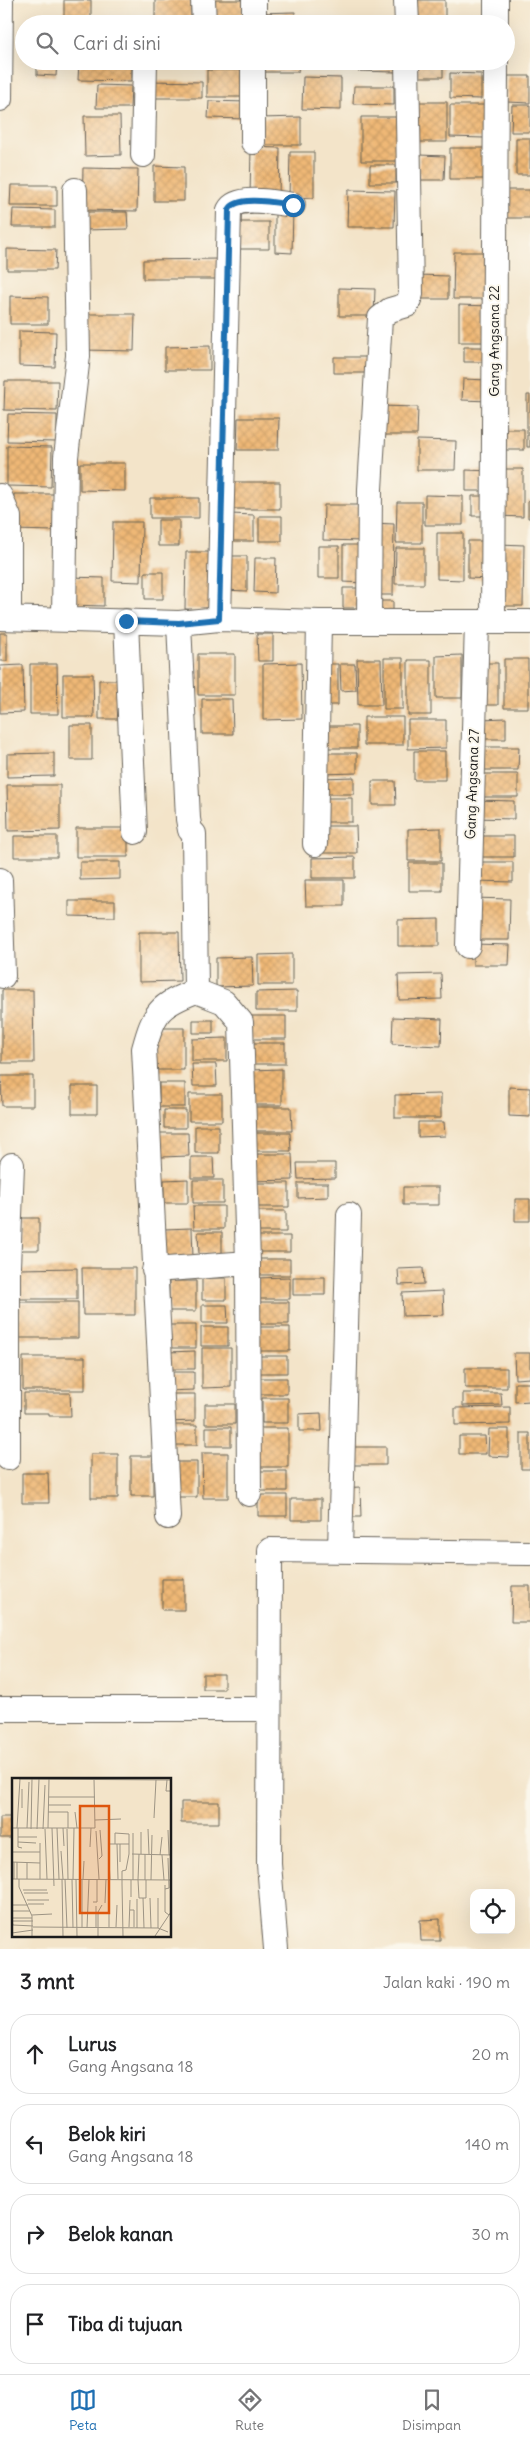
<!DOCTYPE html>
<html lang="id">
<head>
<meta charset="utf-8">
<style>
  :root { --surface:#fff; --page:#f6f6f6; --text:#202124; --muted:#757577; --line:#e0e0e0; --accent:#1f6fb2 }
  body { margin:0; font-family:Delius,sans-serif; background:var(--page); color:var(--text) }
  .controls { position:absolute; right:15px; bottom:15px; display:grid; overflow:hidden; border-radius:10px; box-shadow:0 5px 20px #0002 }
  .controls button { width:45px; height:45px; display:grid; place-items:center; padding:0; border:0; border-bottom:1px solid var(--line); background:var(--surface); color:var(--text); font:25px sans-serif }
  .stop { position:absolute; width:15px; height:15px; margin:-11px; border:4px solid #1f6fb2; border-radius:50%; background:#fff }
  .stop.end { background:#1f6fb2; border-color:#fff; box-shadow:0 1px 5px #0008 }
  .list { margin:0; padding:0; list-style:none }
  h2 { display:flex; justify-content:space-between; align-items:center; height:65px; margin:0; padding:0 20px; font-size:21px }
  h2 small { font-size:16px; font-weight:400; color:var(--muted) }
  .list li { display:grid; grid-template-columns:32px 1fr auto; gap:15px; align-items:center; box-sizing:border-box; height:80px; margin:0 10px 10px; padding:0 10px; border:1px solid var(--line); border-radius:20px }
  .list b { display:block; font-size:19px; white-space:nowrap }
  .list p { margin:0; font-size:16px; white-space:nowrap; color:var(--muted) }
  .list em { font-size:16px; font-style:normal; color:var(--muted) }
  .icon { flex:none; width:28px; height:28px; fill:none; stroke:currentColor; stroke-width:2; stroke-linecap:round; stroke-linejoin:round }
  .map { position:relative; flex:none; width:530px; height:1949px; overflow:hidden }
  .search { position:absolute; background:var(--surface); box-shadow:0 5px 20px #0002; left:15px; right:15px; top:15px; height:55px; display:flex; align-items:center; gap:12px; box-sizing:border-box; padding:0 18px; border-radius:28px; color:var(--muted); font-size:19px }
  .sheet { height:425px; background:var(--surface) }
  nav { display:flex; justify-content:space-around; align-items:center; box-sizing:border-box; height:70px; border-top:1px solid var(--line); background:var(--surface); font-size:14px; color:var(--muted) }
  nav a { display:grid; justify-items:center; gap:2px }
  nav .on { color:var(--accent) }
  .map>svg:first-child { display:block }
</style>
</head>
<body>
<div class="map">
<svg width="530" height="1949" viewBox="0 0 530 1949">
  <defs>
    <pattern id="building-cross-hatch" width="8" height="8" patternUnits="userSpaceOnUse" patternTransform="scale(1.25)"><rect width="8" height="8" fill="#efb876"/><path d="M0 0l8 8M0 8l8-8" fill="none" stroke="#cc9e66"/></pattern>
  </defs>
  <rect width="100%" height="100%" fill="#fbf7ec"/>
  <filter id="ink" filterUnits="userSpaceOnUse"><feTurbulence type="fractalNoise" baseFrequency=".02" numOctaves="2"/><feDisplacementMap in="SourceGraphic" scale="10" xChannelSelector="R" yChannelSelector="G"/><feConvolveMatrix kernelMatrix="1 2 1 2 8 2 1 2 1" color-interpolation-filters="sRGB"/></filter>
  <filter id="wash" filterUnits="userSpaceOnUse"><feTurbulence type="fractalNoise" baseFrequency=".0096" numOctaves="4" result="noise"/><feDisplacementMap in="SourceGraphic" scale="20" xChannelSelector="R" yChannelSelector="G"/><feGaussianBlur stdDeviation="1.12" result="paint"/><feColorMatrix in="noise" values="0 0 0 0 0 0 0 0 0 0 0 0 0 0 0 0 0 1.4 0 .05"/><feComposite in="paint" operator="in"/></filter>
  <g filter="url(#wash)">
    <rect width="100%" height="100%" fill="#f3e4c9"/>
    <g id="blocks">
      <path fill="url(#building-cross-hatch)" d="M64,0H91V24H64Z
        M155,0H191V24H155Z
        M215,0H243V23L215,22Z
        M414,0H445V24H413Z
        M295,12V24H257V13Z
        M37,61H57L56,76L37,75Z
        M259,61H299L298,72H259Z
        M358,61H396V72L358,71Z
        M417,61H443V77H417Z
        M79,62H131V81L78,80Z
        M207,70H250V97H207Z
        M450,73L481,74V99L450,98Z
        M508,76H530V103L507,102Z
        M303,77L341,78V110L302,109Z
        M149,81L202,82V98H149Z
        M97,85L131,86L130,108H96Z
        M354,86H394V105L353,104Z
        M209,101L247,102V119L208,118Z
        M416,102H447V142H416Z
        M450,105H485L484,138L450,137Z
        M512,105H530V132H511Z
        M84,116H120L121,155L85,156Z
        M301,117V145H261L260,118Z
        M361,117H404L403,161H361Z
        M516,138H530V175H516Z
        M251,147L280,148L279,196H250Z
        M450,148H488L487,179H450Z
        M290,152H314V198L289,197Z
        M419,155L445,156L444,180H419Z
        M370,165H396V183H370Z
        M154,166L184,167V201H154Z
        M83,168L138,169L137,211L82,210Z
        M11,185H57V206H10Z
        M348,190L395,191L394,227H347Z
        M503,190H530V218H503Z
        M275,208H293L292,253L275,252Z
        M13,209L55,210V227H12Z
        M83,212H127L128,229L84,230Z
        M236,222H269V249H235Z
        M7,249L56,250L55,270H7Z
        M454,252H489V299H453Z
        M219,259V279H143V260Z
        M418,275L448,276V299H417Z
        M339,288L375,289L374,316H339Z
        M10,296L48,297V324H10Z
        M459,305L491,306L490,342H459Z
        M85,314H135L134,351L84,350Z
        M19,331L56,332L55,367L19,366Z
        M210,346V370H165V347Z
        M464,347H486V362H464Z
        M334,357H368V373H334Z
        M463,379L489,380V401L462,400Z
        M5,381H58L57,411L4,410Z
        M527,395H530V433H527Z
        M378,406L418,407L417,435H378Z
        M8,414L57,415V442L7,441Z
        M238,418H279L278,450H237Z
        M501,429H524V450H501Z
        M527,435H530V447H527Z
        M417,440L456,441L455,470H417Z
        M7,446L52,447L51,487L7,486Z
        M80,463H125V491L80,490Z
        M499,469H523V517L498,516Z
        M466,470L490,471L489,491H466Z
        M233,482H280V509H233Z
        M14,494H55V531L13,530Z
        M425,495L463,496V525H425Z
        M472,496H489L488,516H472Z
        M150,498H199V518H150Z
        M528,501H530V518H528Z
        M397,502H422V543H396Z
        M324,505H365L364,541L323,540Z
        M231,514L254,515V541H230Z
        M259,516H282V541H259Z
        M158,520H179V546H158Z
        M113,522H142L141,582L112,581Z
        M372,523L394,524L393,595H371Z
        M437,533H463V580L437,579Z
        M468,541H491V579L468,578Z
        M499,544L524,545L523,606H498Z
        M343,545H367V583L343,582Z
        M318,546H339V578H318Z
        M396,548H424V584H395Z
        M186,552H215L214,610L185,609Z
        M224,556H247V591L223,590Z
        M255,558H276L275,593L254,592Z
        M145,572H163V599H145Z
        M69,577L104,578V606L69,605Z
        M343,588H364L363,608H343Z
        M378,601H393V612H378Z
        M0,633H7V661H0Z
        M257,634H273V661H258Z
        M198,654H235V695H198Z
        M462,655V698H436V656Z
        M384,658H403V709H384Z
        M357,659H381L382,705H358Z
        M504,659H528V708H504Z
        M408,660H431V715H408Z
        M301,663L302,719L263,720V664Z
        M478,663H498V705H478Z
        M30,664H57L58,714H30Z
        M323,664H338V705H323Z
        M340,664H355L356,690L341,691Z
        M23,665L24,712L0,713V666Z
        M63,674H93L94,717H63Z
        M99,680H121V719H99Z
        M202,699H232L233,734H202Z
        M364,717H403V745H364Z
        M506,718V739H481V719Z
        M408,720H446V748L408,749Z
        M70,725H92V760H70Z
        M324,726H357V748H324Z
        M479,747H519L518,770H479Z
        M414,751H445V780H414Z
        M54,753V776L7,777V754Z
        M321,753H357V773L321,774Z
        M476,774H518V797H475Z
        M354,777V794H321V778Z
        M372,781H395L396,805H372Z
        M7,785H60V830L8,831Z
        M322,798H352V822H322Z
        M475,800L514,801V819L475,818Z
        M319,826H356L357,853H319Z
        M76,828H128V857H76Z
        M441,828V861H408V829Z
        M14,836H57V857H14Z
        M477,836H514V857H476Z
        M355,857V878H312V858Z
        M80,862H120V879L80,880Z
        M476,862H513V882L475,881Z
        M409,863H442V891H409Z
        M305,880H344V906H306Z
        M471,898L510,899L509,940H471Z
        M69,901H115V917L69,916Z
        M439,919V946H398V920Z
        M139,932H179L180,981L139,982Z
        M473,944L510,945L509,965H473Z
        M292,954V985H258V955Z
        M252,957L253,986L216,987V958Z
        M441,974L442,999L399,1000L398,975Z
        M2,990H33L34,1063H2Z
        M297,991V1011H256V992Z
        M248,1016H286V1039H249Z
        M393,1017L442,1019L441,1046L392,1044Z
        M193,1020H213V1033H193Z
        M154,1028H184V1070H155Z
        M227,1038V1061H192V1039Z
        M252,1043H285V1064H252Z
        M192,1064H216L217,1086H193Z
        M282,1069V1105H251V1070Z
        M1,1076H33V1106H2Z
        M159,1083H185V1107H159Z
        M72,1086H97V1114H72Z
        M509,1087L530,1088V1117L509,1116Z
        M189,1094H222V1121H189Z
        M441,1094V1118H395V1095Z
        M247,1107H291L292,1131H247Z
        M164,1110H186V1128H164Z
        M418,1122H444L445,1136L418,1137Z
        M195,1126H219V1153H195Z
        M160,1133H188L189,1156L161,1157Z
        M248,1133H290L291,1151H249Z
        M251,1154H292L293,1180L251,1181Z
        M191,1157H213L214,1178H191Z
        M297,1163H335V1178L298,1179Z
        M188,1179V1203H164V1180Z
        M193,1180H223V1203H193Z
        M251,1183H289V1207H251Z
        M298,1183H328V1197L298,1198Z
        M403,1187H439V1205H403Z
        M515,1199H530V1221H515Z
        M193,1206H224V1229H194Z
        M253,1211H286V1232H253Z
        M20,1218H39V1250H20Z
        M192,1228L193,1258H164V1229Z
        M198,1232H222V1254H199Z
        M254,1236H290V1252H254Z
        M255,1259H290V1275H255Z
        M77,1268V1299H20L19,1269Z
        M82,1268H135V1315H83Z
        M423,1268L424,1284L399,1285L398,1269Z
        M290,1277V1299H256V1278Z
        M293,1277H325V1295H293Z
        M202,1278H226V1300H202Z
        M169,1281H196V1311H169Z
        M443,1291L444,1315L403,1316L402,1293Z
        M18,1302H78V1338H19Z
        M256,1302H289V1324H257Z
        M202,1305H227L228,1323H202Z
        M168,1325H196V1348H168Z
        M201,1327H228V1346H201Z
        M259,1327H290V1351H259Z
        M202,1348H231V1387L202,1388Z
        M195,1351V1369H168V1352Z
        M514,1353H530V1378L515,1379Z
        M260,1356H287V1373H260Z
        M23,1357H85V1390H23Z
        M465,1368H507V1388H465Z
        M166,1372H194V1390L166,1391Z
        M260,1378H287V1394H260Z
        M515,1383H530V1401L515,1402Z
        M24,1393H70L71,1416H49V1413H24Z
        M463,1393H501L502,1405L463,1406Z
        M167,1394H195V1421L167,1422Z
        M262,1398H288V1423H262Z
        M205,1404H235V1424H205Z
        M510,1407V1424L455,1425V1408Z
        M321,1413L322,1431H299V1414Z
        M168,1425H197V1445H168Z
        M206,1427H231V1446H206Z
        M254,1428H288V1467H255Z
        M489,1429H509V1457L488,1456Z
        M521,1433H530V1469H521Z
        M459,1436H485L486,1454H459Z
        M349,1447H386V1465H349Z
        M202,1453H228V1498H203Z
        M91,1454H118V1498H91Z
        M131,1456H153V1496H131Z
        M172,1462H197V1497H172Z
        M260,1471H287V1491H260Z
        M22,1473H48L49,1503H22Z
        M360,1487L361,1517H342V1488Z
        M258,1495H287V1516H258Z
        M291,1499H321V1520H291Z
        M162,1579H184V1610H162Z
        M512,1586H530V1622H511Z
        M203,1674H224V1689H203Z
        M181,1802H219V1823H181Z
        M0,1817H14V1838H0Z
        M440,1919V1941H421L420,1920Z"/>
    </g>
  </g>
  <g filter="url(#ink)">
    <use href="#blocks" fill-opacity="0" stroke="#676259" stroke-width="1"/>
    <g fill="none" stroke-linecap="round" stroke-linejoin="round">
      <g stroke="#676259" stroke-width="26">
        <path id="minor" d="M203,0L204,24
          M406,0L407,24
          M254,24V0
          M496,24V0
          M0,99L1,0
          M253,142V61
          M143,155L145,61
          M0,496L9,517V618
          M0,618L179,623L219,619L319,622H530
          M64,619L66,457L78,356L75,190
          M219,619L229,210C237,194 278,203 293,205
          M369,620L370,489L380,318L390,310L407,305L411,294L407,61
          M126,621L135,832
          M493,621L496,61
          M179,623L188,819L190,830L194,834L196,991L224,1002L241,1022L248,1263L249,1494
          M315,844L319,622
          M0,880L3,976
          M468,946L477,622
          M0,1267H8V1458
          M8,1267L12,1165
          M154,1270L248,1263
          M168,1517L144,1049C154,1012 159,1005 196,991
          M340,1550L349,1215
          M0,1709H269
          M276,1949L269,1864L270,1550L530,1553"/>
      </g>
      <use href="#minor" stroke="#fff" stroke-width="24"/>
    </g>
  </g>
  <g fill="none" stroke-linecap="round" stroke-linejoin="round" filter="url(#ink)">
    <path stroke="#1f6fb2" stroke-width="6" d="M126,621L179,623L219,619L229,210C236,194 278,203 293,205"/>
  </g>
  <g text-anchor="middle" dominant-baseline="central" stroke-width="4" stroke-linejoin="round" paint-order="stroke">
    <g font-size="14" fill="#1c1c1c" stroke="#fbf7ec">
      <text transform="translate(494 341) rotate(-90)">Gang Angsana 22</text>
      <text transform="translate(472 784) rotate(-88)">Gang Angsana 27</text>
    </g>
  </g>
  <g transform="translate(12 1778)">
    <rect width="159" height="159" fill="#f3e4c9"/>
    <path fill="none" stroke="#9d9484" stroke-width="1" d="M7,1L159,2M155,2L154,13H159M37,19H83M36,27H59M10,30V11M36,34H56V50M63,34L65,50M142,40L144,2M83,42L109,41M0,50H83L82,1M5,50L8,1M6,50V69L10,70M15,50L17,4M36,50L37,1M40,50L42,108M45,50L47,101M51,50L52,68M19,51L20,1M25,51L27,1M31,51L33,7M33,51L35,101M55,51L56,101M136,51L137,76M156,52L157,77M84,53L87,101M97,55V66H117M121,55V102M6,59H25M6,64L24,65M28,65V101M103,66V55L117,56V76L114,92L110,93V106M105,66L106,101M108,66V84M78,69L79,50M49,73L51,101M0,74H28M120,76L159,77M129,76V54M133,76V102M148,77L150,59M150,77L152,102M87,81L90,78L88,52M97,82L98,101M0,84L28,85M2,84V101M15,85V101M0,101L159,102M5,101V84M7,101V109L20,138V158M50,101L51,158M53,101L55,150M60,101L61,150M61,101L62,50M64,101L65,158M71,101L72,83M97,101V149M126,102L127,120H134V102M126,102L127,76M139,102L140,57M110,106L111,158M153,107V134L157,137M153,111L157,110L156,80M11,112H35M12,115H36M119,119V102M131,120L132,150M138,120L139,150M146,120V150M125,121V150M15,122H37M81,124H85V101M93,125L94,101M16,126H32M0,127H16M84,128V150M118,132H122V149M0,133H18M20,137L40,136M0,140H20M0,143L1,147L21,148M1,143H21M21,149L146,150L156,154M104,149L105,127M117,149L118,122M70,150V101M75,150L77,101M0,155L21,152M86,158V134L90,127M143,158L159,134"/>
    <path fill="#de560d" fill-opacity="0.15" stroke="#de560d" stroke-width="2.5" d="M68,28H97V135H68Z"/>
    <rect width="159" height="159" fill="none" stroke="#1c1c1c" stroke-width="2.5"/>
  </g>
</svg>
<div class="controls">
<button><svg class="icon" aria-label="locate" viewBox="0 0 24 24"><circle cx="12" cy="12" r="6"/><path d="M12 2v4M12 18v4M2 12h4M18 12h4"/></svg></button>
</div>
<div class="stop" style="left:293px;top:205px"></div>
<div class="stop end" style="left:126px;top:621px"></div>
<div class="search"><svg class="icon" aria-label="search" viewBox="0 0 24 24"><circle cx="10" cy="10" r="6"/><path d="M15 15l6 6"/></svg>Cari di sini</div>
</div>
<section class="sheet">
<h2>3 mnt<small>Jalan kaki · 190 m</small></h2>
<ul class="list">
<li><svg class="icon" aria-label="ahead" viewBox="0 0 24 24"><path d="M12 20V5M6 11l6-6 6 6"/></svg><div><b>Lurus</b><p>Gang Angsana 18</p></div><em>20 m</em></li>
<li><svg class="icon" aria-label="left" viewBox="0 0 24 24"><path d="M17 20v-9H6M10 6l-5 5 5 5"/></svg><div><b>Belok kiri</b><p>Gang Angsana 18</p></div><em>140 m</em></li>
<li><svg class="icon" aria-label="right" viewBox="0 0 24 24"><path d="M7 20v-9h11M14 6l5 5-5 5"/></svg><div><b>Belok kanan</b></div><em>30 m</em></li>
<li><svg class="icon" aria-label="arrive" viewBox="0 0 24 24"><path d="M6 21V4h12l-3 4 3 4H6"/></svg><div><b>Tiba di tujuan</b></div></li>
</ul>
</section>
<nav>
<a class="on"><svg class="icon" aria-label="map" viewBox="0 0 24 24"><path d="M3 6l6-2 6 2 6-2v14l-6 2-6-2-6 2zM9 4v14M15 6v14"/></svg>Peta</a>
<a><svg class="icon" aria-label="directions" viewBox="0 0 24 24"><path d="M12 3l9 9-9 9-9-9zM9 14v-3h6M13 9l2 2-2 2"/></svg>Rute</a>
<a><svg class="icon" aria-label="saved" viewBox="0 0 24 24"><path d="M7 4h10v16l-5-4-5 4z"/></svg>Disimpan</a>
</nav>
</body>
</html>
